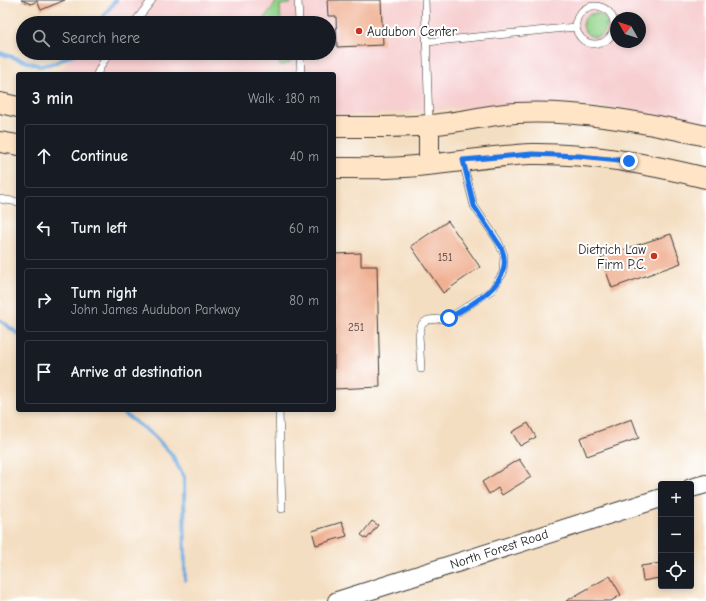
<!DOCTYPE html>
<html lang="en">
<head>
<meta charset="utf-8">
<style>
  :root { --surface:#171b24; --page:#20242c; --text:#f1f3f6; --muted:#9ea1a6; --line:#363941 }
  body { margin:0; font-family:"Comic Neue",sans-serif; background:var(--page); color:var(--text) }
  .controls { position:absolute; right:12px; bottom:12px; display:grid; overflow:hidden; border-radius:4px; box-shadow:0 2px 6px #0003 }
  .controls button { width:36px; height:36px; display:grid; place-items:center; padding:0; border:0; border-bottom:1px solid var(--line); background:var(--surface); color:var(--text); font:20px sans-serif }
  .compass { position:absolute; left:610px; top:12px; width:36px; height:36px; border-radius:50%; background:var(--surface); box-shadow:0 2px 6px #0003; rotate:309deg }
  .stop { position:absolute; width:12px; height:12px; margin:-9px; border:3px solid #1a73e8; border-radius:50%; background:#fff }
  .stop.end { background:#1a73e8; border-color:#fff; box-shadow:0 1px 4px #0008 }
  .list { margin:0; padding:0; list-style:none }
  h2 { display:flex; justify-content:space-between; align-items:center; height:52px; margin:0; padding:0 16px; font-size:17px }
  h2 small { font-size:13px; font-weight:400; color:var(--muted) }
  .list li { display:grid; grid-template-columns:26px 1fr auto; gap:12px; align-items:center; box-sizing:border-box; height:64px; margin:0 8px 8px; padding:0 8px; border:1px solid var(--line); border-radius:4px }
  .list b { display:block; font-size:15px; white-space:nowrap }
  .list p { margin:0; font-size:13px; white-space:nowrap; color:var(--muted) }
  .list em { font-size:13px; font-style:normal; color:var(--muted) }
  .icon { flex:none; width:22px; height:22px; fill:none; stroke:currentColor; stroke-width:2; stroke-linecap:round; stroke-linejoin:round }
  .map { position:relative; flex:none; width:706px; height:601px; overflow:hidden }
  .search { position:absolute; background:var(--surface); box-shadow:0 2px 6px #0003; left:16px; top:16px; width:320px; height:44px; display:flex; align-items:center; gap:10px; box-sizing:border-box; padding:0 14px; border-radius:22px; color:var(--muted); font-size:15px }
  .panel { position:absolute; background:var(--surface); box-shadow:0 2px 6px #0003; left:16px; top:72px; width:320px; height:340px; border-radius:4px }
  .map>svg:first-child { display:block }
</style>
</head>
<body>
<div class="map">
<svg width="706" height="601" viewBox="0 0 706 601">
  <defs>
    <pattern id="grass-tufts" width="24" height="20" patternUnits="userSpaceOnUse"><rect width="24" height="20" fill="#92d48c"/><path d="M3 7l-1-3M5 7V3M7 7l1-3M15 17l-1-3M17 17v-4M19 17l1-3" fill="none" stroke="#7db578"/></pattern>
  </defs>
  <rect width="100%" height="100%" fill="#fff"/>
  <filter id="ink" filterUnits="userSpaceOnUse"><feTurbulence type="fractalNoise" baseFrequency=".025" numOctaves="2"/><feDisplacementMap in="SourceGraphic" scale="8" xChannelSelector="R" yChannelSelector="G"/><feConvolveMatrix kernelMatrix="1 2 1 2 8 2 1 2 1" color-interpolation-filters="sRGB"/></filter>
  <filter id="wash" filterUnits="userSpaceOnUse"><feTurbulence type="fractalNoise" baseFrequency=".012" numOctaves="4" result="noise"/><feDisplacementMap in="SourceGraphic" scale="16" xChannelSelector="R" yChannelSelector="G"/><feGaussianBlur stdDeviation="0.9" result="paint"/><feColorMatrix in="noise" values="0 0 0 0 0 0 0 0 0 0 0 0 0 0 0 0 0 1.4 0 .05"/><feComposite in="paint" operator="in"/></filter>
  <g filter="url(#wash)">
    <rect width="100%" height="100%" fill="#f4dec1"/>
    <path fill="#f7cfd0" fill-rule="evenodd" d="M116,0H706V124H698L622,109L589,106L500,105L334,117V74H58L75,53H329V23H98ZM616,18H640V42H616Z"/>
    <path fill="url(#grass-tufts)" stroke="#577854" d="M278,0H291L290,4L280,5L281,23H260Z
      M583 25a12 12 0 1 1 24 0a12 12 0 1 1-24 0Z
      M237,53H294C293,62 289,64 281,65L279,64V54Z"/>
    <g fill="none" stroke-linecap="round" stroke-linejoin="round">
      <path stroke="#6face0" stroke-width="4" d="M98,23L116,0
        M0,53L40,66L55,63L75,53
        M0,320L18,334
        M119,410L153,435L172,455L184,477L185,580"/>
    </g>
    <g id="blocks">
      <path fill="#f0b092" d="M21,0H65L41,10L37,1L31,4Z
        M327,0H381L383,45L337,47L336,16H328Z
        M448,221L480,267L443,293L411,246Z
        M671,234L681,263L612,288L601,257Z
        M361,253V266H377L380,387L334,389V254Z
        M632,419L639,438L587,456L580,438Z
        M528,423L536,437L520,446L512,432Z
        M519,459L531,477L502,495L498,488L489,494L482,482Z
        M372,521L378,525L367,539L361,535Z
        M342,522L347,536L316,545L312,531Z
        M661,563V584L659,578L643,581L641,566Z
        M610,576L621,595L611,601H566Z"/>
    </g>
  </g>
  <g filter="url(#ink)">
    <use href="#blocks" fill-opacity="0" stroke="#3c3935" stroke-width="1"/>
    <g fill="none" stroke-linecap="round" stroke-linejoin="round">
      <g stroke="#3c3935" stroke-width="8">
        <path id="service" d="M298,0L299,23
          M425,0L429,124
          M576 25a19 19 0 1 1 38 0a19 19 0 1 1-38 0Z
          M134,23L152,0
          M427,42L576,27
          M300,53L301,74
          M97,74L103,62L110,53
          M0,199L18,202
          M421,369L419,335L422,324L428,320L449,318L492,290L503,273L504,255L498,241L474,206L463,162
          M279,410L282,509"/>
      </g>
      <g stroke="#3c3935" stroke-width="20">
        <path id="tertiary" d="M691,488L706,484
          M337,601L661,498"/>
      </g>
      <g stroke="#3c3935" stroke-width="22">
        <path id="secondary" d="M0,103L18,107
          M429,125V164
          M334,127C365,127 397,128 428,125C458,123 486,115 516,113C579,110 644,122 706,136
          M0,142L18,145
          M334,168C357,168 381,169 404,167C447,164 489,156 531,154C591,153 649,164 706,178"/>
      </g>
      <use href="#service" stroke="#fff" stroke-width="7"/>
      <use href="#tertiary" stroke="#fff" stroke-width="18"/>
      <use href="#secondary" stroke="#ffe4c6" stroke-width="20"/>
    </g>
  </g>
  <g fill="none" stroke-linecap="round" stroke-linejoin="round" filter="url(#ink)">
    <path stroke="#1a73e8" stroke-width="5" d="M449,318C473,303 517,283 501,247L474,206L463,160L532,154L579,156L629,161"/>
  </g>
  <g fill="#c8321e" stroke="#fff" stroke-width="1.5">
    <circle cx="359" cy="31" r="4"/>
    <circle cx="654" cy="256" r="4"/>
  </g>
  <g text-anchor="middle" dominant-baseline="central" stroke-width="4" stroke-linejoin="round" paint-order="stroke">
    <g font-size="11" fill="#51413a">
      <text x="445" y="257">151</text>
      <text x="356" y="327">251</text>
    </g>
    <g font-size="13" fill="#1c1c1c" stroke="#fff" text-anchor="start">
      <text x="367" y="31">Audubon Center</text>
      <text x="646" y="249" text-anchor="end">Dietrich Law<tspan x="646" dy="15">Firm P.C.</tspan></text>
    </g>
    <g font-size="13" fill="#1c1c1c" stroke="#fff">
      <text transform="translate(499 549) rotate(-18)">North Forest Road</text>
    </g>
  </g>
</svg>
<div class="controls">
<button>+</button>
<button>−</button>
<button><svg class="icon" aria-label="locate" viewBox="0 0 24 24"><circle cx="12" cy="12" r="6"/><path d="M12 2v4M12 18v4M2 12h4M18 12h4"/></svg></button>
</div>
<svg class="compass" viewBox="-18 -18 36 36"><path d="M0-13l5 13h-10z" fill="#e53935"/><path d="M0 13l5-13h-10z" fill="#9ea1a6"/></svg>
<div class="stop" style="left:449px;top:318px"></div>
<div class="stop end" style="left:629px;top:161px"></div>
<div class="search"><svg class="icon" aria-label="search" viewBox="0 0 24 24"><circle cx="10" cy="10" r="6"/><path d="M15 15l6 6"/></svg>Search here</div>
<section class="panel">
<h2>3 min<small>Walk · 180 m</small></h2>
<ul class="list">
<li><svg class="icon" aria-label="ahead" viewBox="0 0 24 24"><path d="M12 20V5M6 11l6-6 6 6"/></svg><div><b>Continue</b></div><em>40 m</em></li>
<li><svg class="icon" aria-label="left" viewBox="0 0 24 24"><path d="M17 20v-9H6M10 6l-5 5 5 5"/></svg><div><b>Turn left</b></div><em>60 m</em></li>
<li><svg class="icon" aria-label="right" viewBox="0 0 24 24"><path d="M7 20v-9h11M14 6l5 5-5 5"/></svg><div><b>Turn right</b><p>John James Audubon Parkway</p></div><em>80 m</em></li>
<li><svg class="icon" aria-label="arrive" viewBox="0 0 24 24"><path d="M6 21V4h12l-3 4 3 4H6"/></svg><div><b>Arrive at destination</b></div></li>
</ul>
</section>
</div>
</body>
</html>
